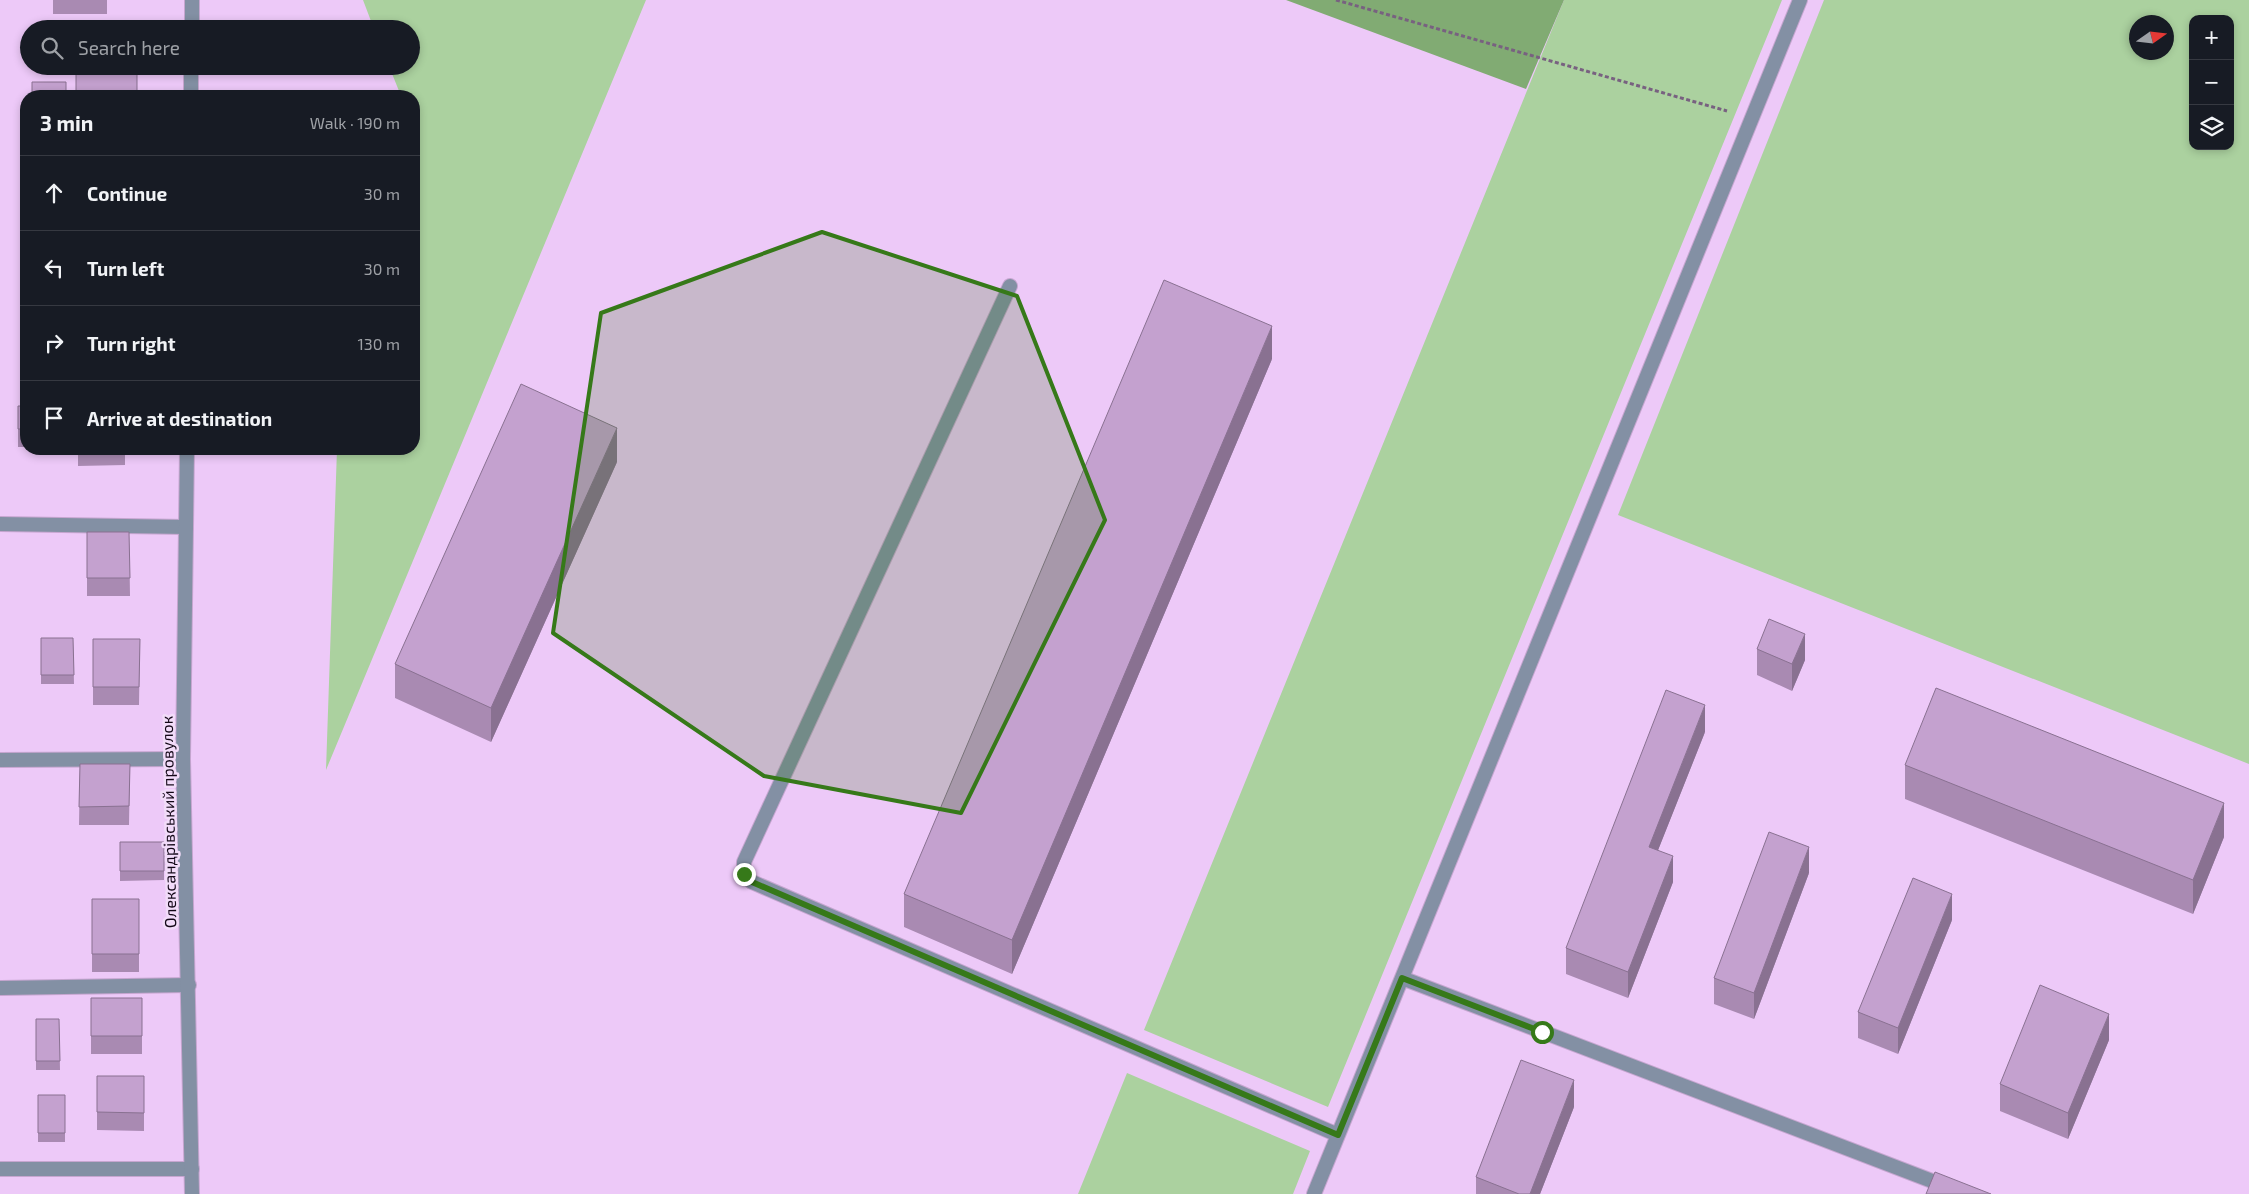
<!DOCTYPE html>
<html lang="en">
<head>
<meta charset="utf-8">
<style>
  :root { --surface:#171b24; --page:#242831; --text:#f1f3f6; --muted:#9ea1a6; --line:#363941 }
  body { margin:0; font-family:"Exo 2",sans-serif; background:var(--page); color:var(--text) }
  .controls { position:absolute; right:15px; top:15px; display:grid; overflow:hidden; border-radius:10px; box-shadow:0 2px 8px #0003 }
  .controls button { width:45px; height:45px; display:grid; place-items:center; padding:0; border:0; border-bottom:1px solid var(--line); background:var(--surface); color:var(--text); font:25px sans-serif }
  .compass { position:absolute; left:2129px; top:15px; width:45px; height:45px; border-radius:50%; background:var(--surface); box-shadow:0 2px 8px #0003; rotate:76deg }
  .stop { position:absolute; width:15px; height:15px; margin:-11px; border:4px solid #367919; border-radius:50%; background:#fff }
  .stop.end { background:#367919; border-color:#fff; box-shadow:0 1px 5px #0008 }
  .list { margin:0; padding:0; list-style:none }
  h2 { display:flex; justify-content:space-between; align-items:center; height:65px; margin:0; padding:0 20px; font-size:21px }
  h2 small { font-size:16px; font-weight:400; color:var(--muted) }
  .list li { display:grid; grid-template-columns:32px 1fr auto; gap:15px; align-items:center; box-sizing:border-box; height:75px; padding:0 20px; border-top:1px solid var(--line) }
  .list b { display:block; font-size:19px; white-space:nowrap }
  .list em { font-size:16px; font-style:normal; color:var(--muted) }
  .icon { flex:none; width:28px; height:28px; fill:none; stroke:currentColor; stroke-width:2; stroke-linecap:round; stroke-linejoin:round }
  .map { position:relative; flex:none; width:2249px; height:1194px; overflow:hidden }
  .search { position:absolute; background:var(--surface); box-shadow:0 2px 8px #0003; left:20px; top:20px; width:400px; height:55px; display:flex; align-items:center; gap:12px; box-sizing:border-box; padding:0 18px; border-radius:28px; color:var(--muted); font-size:19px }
  .panel { position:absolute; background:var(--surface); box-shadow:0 2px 8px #0003; left:20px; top:90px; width:400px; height:365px; border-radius:20px }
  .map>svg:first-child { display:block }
</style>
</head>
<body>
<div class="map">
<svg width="2249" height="1194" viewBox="0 0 2249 1194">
  <rect width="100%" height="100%" fill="#edc9f8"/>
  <path fill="#abd19f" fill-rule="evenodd" d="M363,0H646L326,770L337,449H414V96H401L389,66H411V29H374Z
    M1564,0H1782L1328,1107L1144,1030Z
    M1824,0H2249V764L1618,515ZM2193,19H2230V146H2193ZM2166,22V52H2136V22Z
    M1127,1073L1310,1151L1293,1194H1078Z"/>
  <path fill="#81ab73" d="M1286,0H1564L1526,89Z"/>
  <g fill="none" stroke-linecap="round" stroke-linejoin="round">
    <g stroke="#c6a6d0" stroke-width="16">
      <path id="service" d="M1010,286L744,862V874L752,882L1338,1135
        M0,524L186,527
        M0,760L183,759
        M1402,978L1966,1194
        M1,988L189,985
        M0,1169H192
        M1314,1194L1800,0"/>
    </g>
    <g stroke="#c6a6d0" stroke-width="16">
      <path id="minor" d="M192,29V0
        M191,96V66
        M187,449L183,759L192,1194"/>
    </g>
    <path stroke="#786180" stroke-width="3" stroke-dasharray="4 2.5" stroke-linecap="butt" d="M1336,0L1727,111"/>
    <use href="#service" stroke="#8390a4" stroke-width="14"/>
    <use href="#minor" stroke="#8390a4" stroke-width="14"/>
  </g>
  <path fill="#a98ab2" d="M53,0H107V14H53Z
    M1272,359L1012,974L904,927V894Z
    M18,406H26V447H18Z
    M78,449H125V465L78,466Z
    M617,462L491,742L395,698V664Z
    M87,532H129L130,596H87Z
    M41,638H73L74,684H41Z
    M93,639H140L139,705H93Z
    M1757,649L1805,660L1792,691L1757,675Z
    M1705,732L1658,850L1673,882L1628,998L1566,974V948Z
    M80,764H130L129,825H79Z
    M1905,765L2224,837L2193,914L1905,799Z
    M120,842H164V880L120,881Z
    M1809,873L1754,1019L1714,1004V978Z
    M92,899H139V972H92Z
    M1952,920L1898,1054L1858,1038V1012Z
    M91,998H142V1054H91Z
    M36,1019H59L60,1070H36Z
    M2109,1040L2068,1139L2000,1111V1084Z
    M97,1076H144V1131L97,1130Z
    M38,1095H65V1142H38Z
    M1574,1107L1540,1194H1476V1177Z"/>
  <path fill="#897191" d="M1272,326V359L1012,974V940Z
    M617,428V462L491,742V708Z
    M1805,634V660L1792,691V664Z
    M1705,705V732L1649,873V847Z
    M2224,803V837L2193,914V880Z
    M1809,847V873L1754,1019V993Z
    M1673,856V882L1628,998V972Z
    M1952,894V920L1898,1054V1028Z
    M2109,1014V1040L2068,1139V1113Z
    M1574,1080V1107L1540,1194H1530Z"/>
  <path fill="#c4a1cf" stroke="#897191" d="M76,66H137V96H76Z
    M32,82H66V96H32Z
    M1164,280L1272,326L1012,940L904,894Z
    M521,384L617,428L491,708L395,664Z
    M18,406H26V429H18Z
    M87,532H129L130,578H87Z
    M1769,619L1805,634L1792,664L1757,649Z
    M41,638H73L74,675H41Z
    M93,639H140L139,687H93Z
    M1936,688L2224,803L2193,880L1905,765Z
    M1666,690L1705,705L1649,847L1673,856L1628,972L1566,948Z
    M80,764H130L129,806L79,807Z
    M1769,832L1809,847L1754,993L1714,978Z
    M120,842H164V871H120Z
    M1913,878L1952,894L1898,1028L1858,1012Z
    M92,899H139V954H92Z
    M2040,985L2109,1014L2068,1113L2000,1084Z
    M91,998H142V1036H91Z
    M36,1019H59L60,1061H36Z
    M1521,1060L1574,1080L1530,1194H1519L1476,1177Z
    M97,1076H144V1113L97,1112Z
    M38,1095H65V1133H38Z
    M1935,1172L1991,1194H1926Z"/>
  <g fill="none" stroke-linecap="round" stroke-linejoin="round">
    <path stroke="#367919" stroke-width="6" d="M744,874L752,882L1338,1135L1402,978L1542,1032"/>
  </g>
  <path fill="#367919" fill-opacity="0.2" stroke="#367919" stroke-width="4" stroke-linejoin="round" d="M822,232L1017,296L1105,520L961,813L764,776L553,633L601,313Z"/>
  <g text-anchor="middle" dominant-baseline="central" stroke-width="5" stroke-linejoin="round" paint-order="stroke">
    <g font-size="16" fill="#130717" stroke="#f2dcf9">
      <text transform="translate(168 822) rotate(-91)">Олександрівський провулок</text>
    </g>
  </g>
</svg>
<div class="controls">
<button>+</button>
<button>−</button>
<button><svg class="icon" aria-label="layers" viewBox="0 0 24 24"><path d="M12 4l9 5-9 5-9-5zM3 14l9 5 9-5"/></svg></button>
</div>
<svg class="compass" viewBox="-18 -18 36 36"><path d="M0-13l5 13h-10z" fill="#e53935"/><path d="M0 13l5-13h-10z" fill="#9ea1a6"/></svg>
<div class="stop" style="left:1542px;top:1032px"></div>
<div class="stop end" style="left:744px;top:874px"></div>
<div class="search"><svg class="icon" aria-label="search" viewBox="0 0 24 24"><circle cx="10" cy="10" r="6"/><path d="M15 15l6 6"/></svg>Search here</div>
<section class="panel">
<h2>3 min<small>Walk · 190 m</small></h2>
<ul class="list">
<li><svg class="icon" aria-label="ahead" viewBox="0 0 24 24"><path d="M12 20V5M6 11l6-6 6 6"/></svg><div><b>Continue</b></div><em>30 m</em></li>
<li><svg class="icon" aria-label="left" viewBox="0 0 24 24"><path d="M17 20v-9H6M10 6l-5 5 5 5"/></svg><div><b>Turn left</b></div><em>30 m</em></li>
<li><svg class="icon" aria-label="right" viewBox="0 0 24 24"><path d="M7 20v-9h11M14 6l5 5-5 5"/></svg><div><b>Turn right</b></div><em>130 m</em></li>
<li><svg class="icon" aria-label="arrive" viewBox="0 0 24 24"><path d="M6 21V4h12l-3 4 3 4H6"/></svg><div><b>Arrive at destination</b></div></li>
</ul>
</section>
</div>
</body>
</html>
